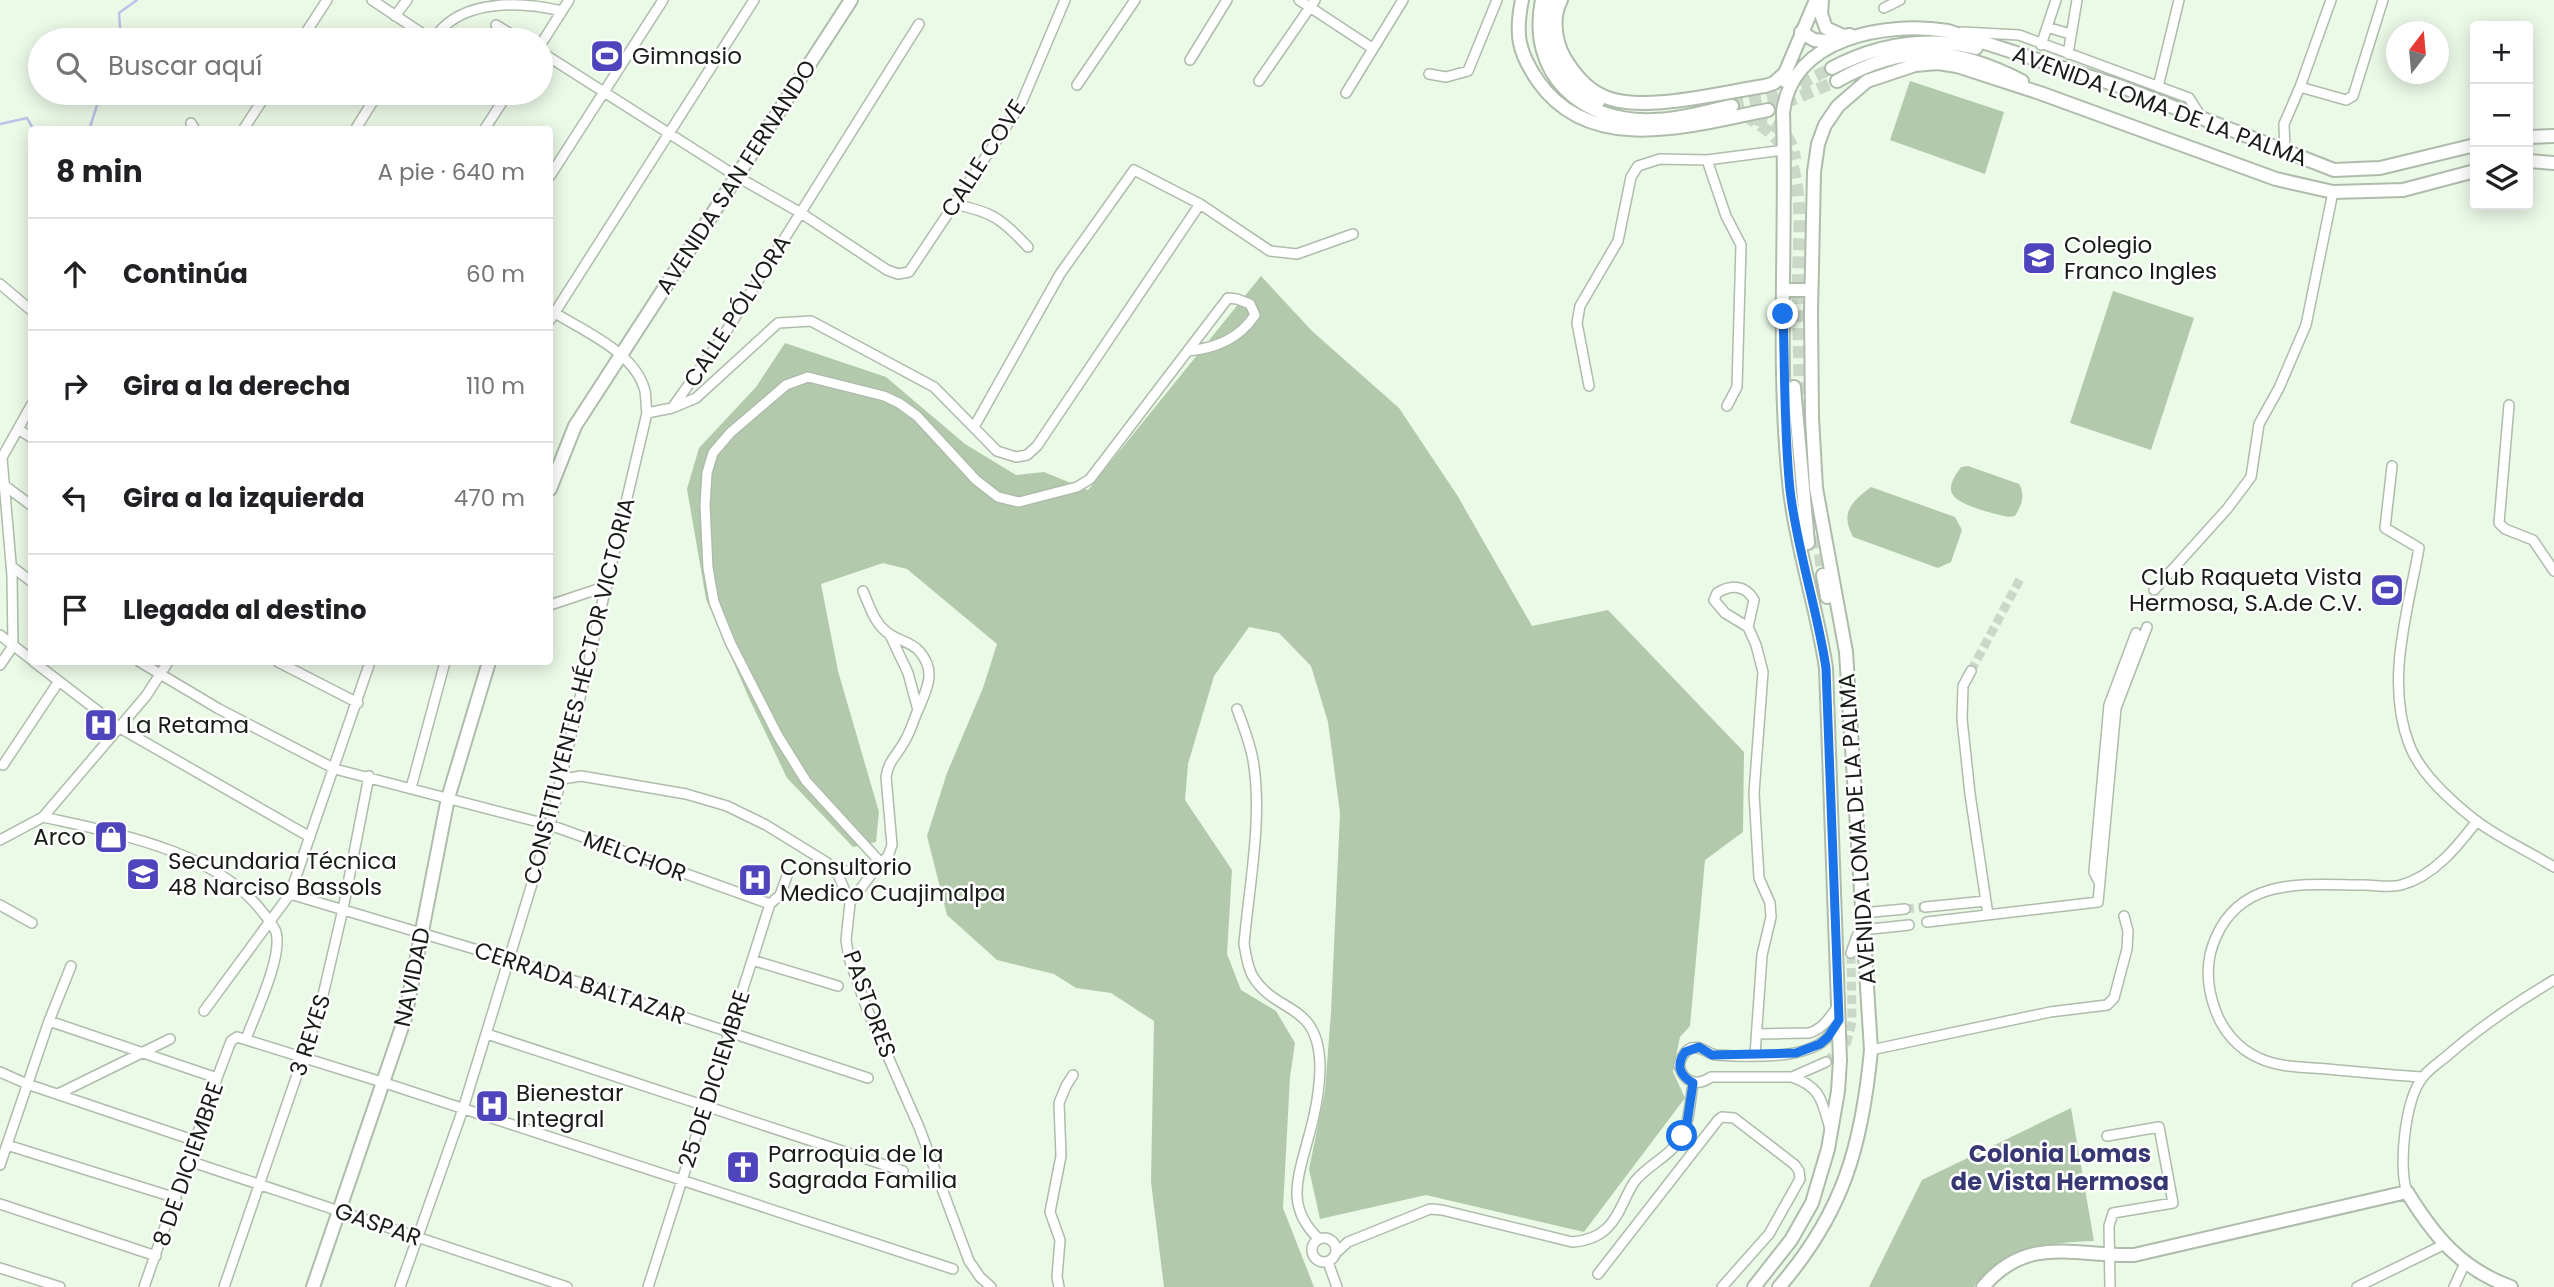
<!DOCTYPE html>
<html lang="es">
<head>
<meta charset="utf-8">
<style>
  :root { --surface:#fff; --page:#f6f6f6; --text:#202124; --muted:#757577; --line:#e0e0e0 }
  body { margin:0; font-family:Poppins,sans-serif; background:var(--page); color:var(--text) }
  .controls { position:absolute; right:21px; top:21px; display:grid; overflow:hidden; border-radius:7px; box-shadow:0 4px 18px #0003 }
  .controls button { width:63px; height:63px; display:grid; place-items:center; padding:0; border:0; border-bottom:2px solid var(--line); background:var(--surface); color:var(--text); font:35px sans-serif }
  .compass { position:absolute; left:2386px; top:21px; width:63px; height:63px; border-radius:50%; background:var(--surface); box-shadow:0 4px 18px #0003; rotate:16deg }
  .stop { position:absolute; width:21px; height:21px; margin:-16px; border:5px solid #1a73e8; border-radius:50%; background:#fff }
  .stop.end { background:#1a73e8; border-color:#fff; box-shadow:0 2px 7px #0008 }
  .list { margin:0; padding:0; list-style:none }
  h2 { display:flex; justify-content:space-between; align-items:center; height:91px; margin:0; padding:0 28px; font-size:30px }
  h2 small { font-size:23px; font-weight:400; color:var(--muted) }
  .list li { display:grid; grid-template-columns:46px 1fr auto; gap:21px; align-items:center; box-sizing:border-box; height:112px; padding:0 28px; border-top:2px solid var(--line) }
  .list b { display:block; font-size:26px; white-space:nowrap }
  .list em { font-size:23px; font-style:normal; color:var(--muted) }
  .icon { flex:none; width:38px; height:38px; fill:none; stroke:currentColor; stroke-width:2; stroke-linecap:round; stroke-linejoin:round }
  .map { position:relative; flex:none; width:2554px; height:1287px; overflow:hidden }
  .search { position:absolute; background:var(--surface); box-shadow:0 4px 18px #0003; left:28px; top:28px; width:525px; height:77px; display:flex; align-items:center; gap:18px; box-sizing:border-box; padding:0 24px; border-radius:38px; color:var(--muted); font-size:26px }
  .panel { position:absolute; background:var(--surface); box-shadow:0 4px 18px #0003; left:28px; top:126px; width:525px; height:539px; border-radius:7px }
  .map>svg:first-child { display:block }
</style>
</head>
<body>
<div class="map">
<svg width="2554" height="1287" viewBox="0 0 2554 1287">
  <rect width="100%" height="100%" fill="#ebf9e7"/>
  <path fill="#b2caab" d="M1910,81L2004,112L1985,174L1890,140Z
    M1261,276L1312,331L1399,408L1457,495L1532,626L1608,610L1744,752L1743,832L1705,860L1690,1026L1680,1037L1673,1072L1685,1098L1584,1232L1426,1195L1320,1219L1309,1169L1325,1091L1331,1012L1340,813L1328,722L1311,666L1279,633L1249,627L1214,676L1188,764L1185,800L1232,870L1227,954L1241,990L1276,1011L1295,1043L1290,1077L1283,1208L1314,1287H1164L1151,1182L1154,1021L1111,993L1076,988L1054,974L997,960L947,915L927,836L947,773L983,688L997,644L907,569L883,563L821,584L838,671L879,812L876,842L853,847L787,778L749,698L706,599L687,489L699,448L756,387L785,343L886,377L965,444L1016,475L1044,472L1088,490Z
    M2113,291L2194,318L2151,450L2070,423Z
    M1968,466L2019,484C2026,495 2021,506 2015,516L2008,517C1994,513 1949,505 1951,488C1951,480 1957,473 1961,467Z
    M1871,487L1955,517L1962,530L1951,562L1938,568L1853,537C1840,513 1851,502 1871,487Z
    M2071,1108L2094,1241C2055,1242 2021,1246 1990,1271C1984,1276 1978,1280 1974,1287H1869L1922,1180Z"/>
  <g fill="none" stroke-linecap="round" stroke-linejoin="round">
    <path stroke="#bdc1e7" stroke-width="2.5" d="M121,40L119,13L137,0
      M0,124L27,118L34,130
      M89,130L101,93"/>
    <path stroke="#cbd8c8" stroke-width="9" stroke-dasharray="9 4.5" stroke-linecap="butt" d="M1971,671L2020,579
      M1905,909L1925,907
      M1826,1062L1847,1042L1852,1022L1851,953"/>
    <path stroke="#cbd8c8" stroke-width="12" stroke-dasharray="12 6" stroke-linecap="butt" d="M1711,104C1738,107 1782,134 1791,161C1803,196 1799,237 1798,273C1798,316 1799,359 1800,402
      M1732,106L1772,98L1832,68
      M1768,110L1837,81
      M1755,119C1777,123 1793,136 1795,159
      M1806,465L1823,575"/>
    <g stroke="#aebcab" stroke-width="12">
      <path id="street" d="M372,0L426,36L438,33C465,0 519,1 562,11
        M1299,0L1372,48
        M1884,8L1900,0
        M395,16L407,0
        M496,25L521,40
        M2047,27L2070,34
        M1962,32L2019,35L2189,98L2201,117
        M301,40L327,0
        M541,44L569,0
        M2041,45L2056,0
        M541,52L736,176L801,213L887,270L898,274L909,272L1021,104L1065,0
        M2068,54L2077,0
        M1190,60L1227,0
        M1429,74L1446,77L1468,71L1497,0
        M1259,81L1315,0
        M1077,85L1135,0
        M2158,87L2179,0
        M2300,87L2346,100L2353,96L2383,0
        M1346,93L1403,0
        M191,123L195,130
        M243,130L267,93
        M355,130L378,93
        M484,130L508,93
        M2285,151L2284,124L2300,87L2331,0
        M1707,160L1726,216L1741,245L1737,387L1727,406
        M550,176L663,0
        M954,204C992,212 1001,218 1028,247
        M0,284L32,311
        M550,320L754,0
        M1589,386L1577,323L1580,306L1618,241L1631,177L1638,166L1660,159L1707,160L1784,150
        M2509,405L2499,523L2505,529L2533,540L2554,571
        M672,408L722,338L919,24
        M647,413L672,408L696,398L778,323L811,321L934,387L997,451L1016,457L1027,455L1037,446L1200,204
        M974,427L1060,274L1134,170L1200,204L1270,251L1297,254L1353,234
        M18,429L32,438
        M0,461L32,404
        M2392,466L2385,528L2419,548C2408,611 2385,681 2409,744C2420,774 2451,801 2475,820C2499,838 2528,851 2554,867
        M4,485L32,506
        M11,566L32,582
        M2154,590L2227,509L2251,477L2259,424L2279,388L2306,325L2333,192
        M550,605L607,586
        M1748,627L1754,600C1745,584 1730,585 1717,593L1714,600L1725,613L1748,627L1756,645L1763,672L1754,793L1759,878L1770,903L1771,917L1762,955L1755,1055
        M0,635L32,660
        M890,635L908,673L918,710
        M34,662L120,728L310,837
        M140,662L219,709L335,769L550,825L770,904
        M278,662L358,703
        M0,665L13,646L12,575L2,458
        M1971,671L1963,686L1962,719L1970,794L1988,915
        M1237,709C1243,725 1250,743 1253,760C1263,818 1249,886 1244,944C1246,954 1247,965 1252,975C1275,1015 1318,1000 1320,1065C1320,1090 1315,1115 1308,1139C1298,1178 1285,1207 1319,1239
        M3,765L59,681
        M562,779L581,776L686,794L727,806L766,825L826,862L837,872L850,903L846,940L849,958L867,1009L919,1127L969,1261L980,1277L991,1287
        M411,788L445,662
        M43,817C115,833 218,851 264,914C268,919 274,926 276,932C283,957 255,1014 246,1039
        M0,840L43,817L146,696L168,662
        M881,863L806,781L778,736L730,642L714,602L708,568L705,505L707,473L713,453L730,433L786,385L808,377L884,396L899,403L917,416L976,480L998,497L1019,502L1077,487L1090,479L1228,298L1237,299L1250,304L1255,315C1239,339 1216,348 1188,351
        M837,872L876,868L888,856L892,845L886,777C888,762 896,756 903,744C910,734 913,721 918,710C927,689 937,671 919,651C911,642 900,641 891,635C875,626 870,607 863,591
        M2099,882L2094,872L2109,705L2136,633
        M290,894L508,959L868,1078
        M850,903L876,868
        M0,905L32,923
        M1925,907L1986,901
        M1862,913L1905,909
        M1927,922L2098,902L2116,708L2147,627
        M1851,953L1857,936L1862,930L1909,925
        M752,960L838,986
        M204,1011L290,894L370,662
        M49,1021L217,1078
        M487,1034L903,1171
        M1757,1034L1809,1033C1823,1029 1830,1017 1838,1006
        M1871,1050L2050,1012L2107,1005L2114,998L2127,949L2128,931L2124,916
        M0,1072L27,1084L196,1141
        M1792,1077L1826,1062
        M2422,1077C2391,1075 2359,1072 2327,1069C2305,1067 2280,1068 2259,1058C2238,1049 2222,1030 2215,1009C2206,984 2205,961 2216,937C2243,875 2309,885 2364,885C2376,885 2390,888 2401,885C2434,876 2457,847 2477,821
        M58,1094L170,1039
        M1830,1129C1822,1101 1821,1087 1792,1077H1711C1697,1087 1683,1082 1679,1065C1681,1058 1684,1051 1691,1048C1702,1045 1707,1054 1716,1055C1745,1057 1804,1060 1826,1039C1831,1034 1834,1027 1838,1021
        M2107,1136L2159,1127L2173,1203L2113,1213L2109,1226L2110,1287
        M7,1145L176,1198
        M189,1161L567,1287
        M0,1165L49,1021L71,966
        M2407,1192C2398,1167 2405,1099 2423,1077C2429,1069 2440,1062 2448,1055C2480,1027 2517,1002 2554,980
        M0,1204L156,1256
        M1312 1250a12 12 0 1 1 24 0a12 12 0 1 1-24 0Z
        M1337,1252L1348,1242L1430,1209L1442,1210L1572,1242C1585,1241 1598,1237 1607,1228C1620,1216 1625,1195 1635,1181C1649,1164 1671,1156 1682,1136C1690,1120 1690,1100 1693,1083
        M1328,1262L1337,1287
        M0,1268L60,1287
        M1598,1274L1718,1120L1722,1117L1734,1118L1795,1165L1799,1171L1800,1179L1769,1234L1722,1287
        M144,1287L217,1078L231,1041L237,1037L385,1083L953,1269
        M224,1287L320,1008L343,909L369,776
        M400,1287L463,1109L550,825L647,413C646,406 646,398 645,391C635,351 581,330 550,310
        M648,1287L770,904L780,895L787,876
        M1059,1287L1057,1277L1060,1240L1050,1212L1061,1156L1059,1103L1066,1086L1073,1075
        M2357,1287L2443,1245
        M2454,1287L2465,1263"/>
    </g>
    <g stroke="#aebcab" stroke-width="16">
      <path id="secondary" d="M1522,0C1515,34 1518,52 1538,81C1591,157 1692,125 1768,110
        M1542,0C1527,74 1581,123 1653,120C1679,120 1707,111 1732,106
        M1561,0C1552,16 1555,41 1564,57C1573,72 1584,87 1601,95C1638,115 1723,92 1765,86L1774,83L1785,73
        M1822,0L1821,14L1826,28L1843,36L1850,35
        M1551,4C1543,46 1559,81 1598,102
        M1801,32L1814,40L1837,42
        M1832,68C1878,44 1926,36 1976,48
        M1785,81V73L1816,0
        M1837,81C1905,43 1954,46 2022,81
        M2528,137L2554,136
        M2528,161L2554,163
        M1784,290H1811
        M1794,387L1808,543
        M550,489L575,426L851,0
        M1823,575L1827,597
        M313,1287L405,1018L448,798L489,662
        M1754,1287L1791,1240L1812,1203L1828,1149L1838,1091L1840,1060L1826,668C1817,608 1797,550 1790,491C1776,365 1787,238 1783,112C1792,37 1887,21 1948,31L2122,87L2334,170L2380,168L2475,145
        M1779,1287C1843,1213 1862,1146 1871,1050L1846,652L1816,488L1812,418L1811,313L1814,172L1818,144L1825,125L1838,106L1867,81L1915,65L1938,63L1957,66L2040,93L2276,179L2333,192L2403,190L2475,171
        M1983,1287C2028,1233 2078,1257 2134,1255L2407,1192C2434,1236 2461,1269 2511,1287"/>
    </g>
    <use href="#street" stroke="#fff" stroke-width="9"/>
    <use href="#secondary" stroke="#fff" stroke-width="12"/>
  </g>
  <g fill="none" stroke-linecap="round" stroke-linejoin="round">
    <path stroke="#1a73e8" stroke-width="9" d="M1682,1136L1687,1123L1693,1083C1679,1075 1676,1065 1685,1052L1699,1047L1712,1055L1796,1053L1820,1044L1828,1037L1839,1020L1826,668C1817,608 1797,550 1790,490C1784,432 1785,373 1783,314"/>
  </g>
  <defs>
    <g id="stadium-square" transform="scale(1.75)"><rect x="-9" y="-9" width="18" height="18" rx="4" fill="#4e45bc" stroke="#fff"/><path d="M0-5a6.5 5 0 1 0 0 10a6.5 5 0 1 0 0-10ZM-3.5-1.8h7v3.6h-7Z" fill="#fff"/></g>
    <g id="school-square" transform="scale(1.75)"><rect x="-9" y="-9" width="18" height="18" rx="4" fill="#4e45bc" stroke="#fff"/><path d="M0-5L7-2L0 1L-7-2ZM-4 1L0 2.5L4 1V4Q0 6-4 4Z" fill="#fff"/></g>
    <g id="hospital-square" transform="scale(1.75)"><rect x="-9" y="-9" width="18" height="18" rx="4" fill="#4e45bc" stroke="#fff"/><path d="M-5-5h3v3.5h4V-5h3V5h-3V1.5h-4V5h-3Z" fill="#fff"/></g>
    <g id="shop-square" transform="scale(1.75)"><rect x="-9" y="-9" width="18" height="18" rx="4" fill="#4e45bc" stroke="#fff"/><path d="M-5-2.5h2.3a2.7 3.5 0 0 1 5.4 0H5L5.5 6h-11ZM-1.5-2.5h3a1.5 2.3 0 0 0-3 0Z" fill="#fff"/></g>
    <g id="church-square" transform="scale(1.75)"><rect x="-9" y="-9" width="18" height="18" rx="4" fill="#4e45bc" stroke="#fff"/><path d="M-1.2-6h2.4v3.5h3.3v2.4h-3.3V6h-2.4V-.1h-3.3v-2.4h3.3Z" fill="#fff"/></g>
  </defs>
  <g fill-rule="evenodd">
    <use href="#stadium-square" x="607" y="56"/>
    <use href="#school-square" x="2039" y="258"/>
    <use href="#stadium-square" x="2387" y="590"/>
    <use href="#hospital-square" x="101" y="725"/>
    <use href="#shop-square" x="111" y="837"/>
    <use href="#school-square" x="143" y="874"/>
    <use href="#hospital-square" x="755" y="880"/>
    <use href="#hospital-square" x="492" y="1106"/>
    <use href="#church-square" x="743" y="1167"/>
  </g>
  <g text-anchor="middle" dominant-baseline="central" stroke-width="5" stroke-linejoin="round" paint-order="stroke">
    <g font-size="23" fill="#181d17" stroke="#fff" text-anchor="start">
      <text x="632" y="56">Gimnasio</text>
      <text x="2064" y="245">Colegio<tspan x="2064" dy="26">Franco Ingles</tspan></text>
      <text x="2362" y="577" text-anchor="end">Club Raqueta Vista<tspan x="2362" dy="26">Hermosa, S.A.de C.V.</tspan></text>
      <text x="126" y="725">La Retama</text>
      <text x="86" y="837" text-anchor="end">Arco</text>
      <text x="168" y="861">Secundaria Técnica<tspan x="168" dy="26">48 Narciso Bassols</tspan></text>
      <text x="780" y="867">Consultorio<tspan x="780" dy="26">Medico Cuajimalpa</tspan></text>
      <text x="516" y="1093">Bienestar<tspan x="516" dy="26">Integral</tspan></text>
      <text x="768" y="1154">Parroquia de la<tspan x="768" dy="26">Sagrada Familia</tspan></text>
    </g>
    <g font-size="23" fill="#181d17" stroke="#fff">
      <text transform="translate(2160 106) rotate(20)">AVENIDA LOMA DE LA PALMA</text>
      <text transform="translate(983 158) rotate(-57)">CALLE COVE</text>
      <text transform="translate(736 177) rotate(-57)">AVENIDA SAN FERNANDO</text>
      <text transform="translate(737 311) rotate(-57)">CALLE PÓLVORA</text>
      <text transform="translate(579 691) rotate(-76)">CONSTITUYENTES HÉCTOR VICTORIA</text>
      <text transform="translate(1857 829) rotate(-94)">AVENIDA LOMA DE LA PALMA</text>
      <text transform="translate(635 856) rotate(20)">MELCHOR</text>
      <text transform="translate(412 977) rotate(-78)">NAVIDAD</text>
      <text transform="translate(580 983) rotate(18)">CERRADA BALTAZAR</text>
      <text transform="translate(870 1004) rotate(70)">PASTORES</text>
      <text transform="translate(310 1035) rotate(-72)">3 REYES</text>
      <text transform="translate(714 1079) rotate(-72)">25 DE DICIEMBRE</text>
      <text transform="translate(188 1164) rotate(-71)">8 DE DICIEMBRE</text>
      <text transform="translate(378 1224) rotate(19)">GASPAR</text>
    </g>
    <g font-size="24" font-weight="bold" fill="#373773" stroke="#fff">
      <text x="2060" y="1153">Colonia Lomas<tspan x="2060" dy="28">de Vista Hermosa</tspan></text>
    </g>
  </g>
</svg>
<div class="controls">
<button>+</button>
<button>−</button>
<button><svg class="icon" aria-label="layers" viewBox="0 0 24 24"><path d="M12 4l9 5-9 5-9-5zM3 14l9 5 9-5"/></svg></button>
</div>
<svg class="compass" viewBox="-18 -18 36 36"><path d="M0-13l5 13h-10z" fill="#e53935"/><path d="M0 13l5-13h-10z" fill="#757577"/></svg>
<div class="stop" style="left:1682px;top:1136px"></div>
<div class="stop end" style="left:1783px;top:314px"></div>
<div class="search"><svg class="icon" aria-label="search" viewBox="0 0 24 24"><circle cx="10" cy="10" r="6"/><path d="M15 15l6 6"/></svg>Buscar aquí</div>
<section class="panel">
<h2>8 min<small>A pie · 640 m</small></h2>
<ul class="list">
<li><svg class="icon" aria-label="ahead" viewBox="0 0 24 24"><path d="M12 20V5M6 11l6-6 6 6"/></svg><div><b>Continúa</b></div><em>60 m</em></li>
<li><svg class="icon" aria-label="right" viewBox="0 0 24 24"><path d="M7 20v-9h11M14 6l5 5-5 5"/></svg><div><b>Gira a la derecha</b></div><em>110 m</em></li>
<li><svg class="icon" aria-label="left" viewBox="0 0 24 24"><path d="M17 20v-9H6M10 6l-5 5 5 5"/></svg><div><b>Gira a la izquierda</b></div><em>470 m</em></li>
<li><svg class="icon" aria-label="arrive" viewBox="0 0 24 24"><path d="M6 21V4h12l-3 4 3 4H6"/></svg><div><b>Llegada al destino</b></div></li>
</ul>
</section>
</div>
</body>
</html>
